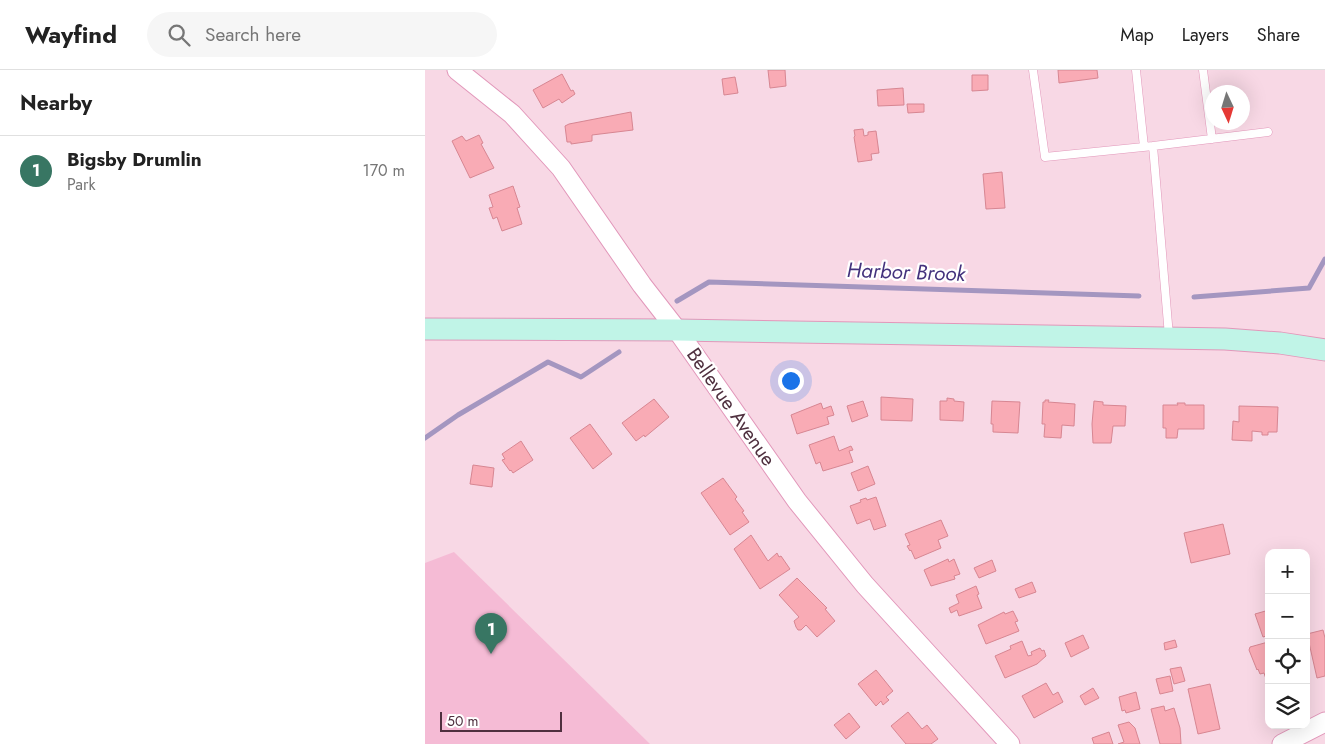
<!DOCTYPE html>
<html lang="en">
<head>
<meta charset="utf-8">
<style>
  :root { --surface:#fff; --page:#f6f6f6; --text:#222; --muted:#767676; --line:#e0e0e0; --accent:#387663 }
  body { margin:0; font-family:Jost,sans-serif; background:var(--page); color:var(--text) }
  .controls { position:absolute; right:15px; bottom:15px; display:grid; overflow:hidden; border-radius:10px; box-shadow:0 5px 20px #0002 }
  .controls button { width:45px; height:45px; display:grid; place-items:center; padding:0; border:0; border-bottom:1px solid var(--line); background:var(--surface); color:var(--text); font:25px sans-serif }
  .compass { position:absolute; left:780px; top:15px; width:45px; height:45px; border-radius:50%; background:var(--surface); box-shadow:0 5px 20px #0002; rotate:176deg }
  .scale { position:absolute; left:15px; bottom:12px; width:122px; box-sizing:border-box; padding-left:5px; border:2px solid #4f303f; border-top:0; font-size:14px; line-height:18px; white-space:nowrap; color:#4f303f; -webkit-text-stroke:4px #fff; paint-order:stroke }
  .you { position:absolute; left:365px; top:310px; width:18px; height:18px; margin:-12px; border:4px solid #fff; border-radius:50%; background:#1a73e8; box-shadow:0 0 0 8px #1a73e833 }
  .badge { display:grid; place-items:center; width:32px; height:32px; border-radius:50%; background:var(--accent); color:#fff; font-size:16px; font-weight:700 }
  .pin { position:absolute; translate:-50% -41px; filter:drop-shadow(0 1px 2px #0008) }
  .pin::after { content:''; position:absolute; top:26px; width:18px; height:15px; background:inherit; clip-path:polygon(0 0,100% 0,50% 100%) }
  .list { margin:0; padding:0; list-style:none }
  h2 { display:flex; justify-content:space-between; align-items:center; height:65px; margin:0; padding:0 20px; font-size:21px }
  h2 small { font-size:16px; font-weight:400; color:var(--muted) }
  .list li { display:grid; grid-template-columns:32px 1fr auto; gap:15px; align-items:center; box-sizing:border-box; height:70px; padding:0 20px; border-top:1px solid var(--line) }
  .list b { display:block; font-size:19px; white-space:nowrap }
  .list p { margin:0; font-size:16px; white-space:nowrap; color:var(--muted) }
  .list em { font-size:16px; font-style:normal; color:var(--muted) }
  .icon { flex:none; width:28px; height:28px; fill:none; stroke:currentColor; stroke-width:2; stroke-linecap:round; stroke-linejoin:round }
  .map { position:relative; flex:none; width:900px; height:674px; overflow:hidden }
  header { display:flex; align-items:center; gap:30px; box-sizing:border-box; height:70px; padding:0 25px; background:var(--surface); border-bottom:1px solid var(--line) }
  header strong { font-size:24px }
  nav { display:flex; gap:28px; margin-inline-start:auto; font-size:18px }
  .search { width:350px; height:45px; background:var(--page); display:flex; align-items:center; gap:12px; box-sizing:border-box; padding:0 18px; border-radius:28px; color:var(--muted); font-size:19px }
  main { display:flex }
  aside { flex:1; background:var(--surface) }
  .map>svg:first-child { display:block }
</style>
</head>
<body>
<header>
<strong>Wayfind</strong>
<div class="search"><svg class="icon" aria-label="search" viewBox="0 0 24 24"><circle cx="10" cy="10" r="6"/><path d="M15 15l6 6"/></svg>Search here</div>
<nav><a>Map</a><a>Layers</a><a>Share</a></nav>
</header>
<main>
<aside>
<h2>Nearby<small></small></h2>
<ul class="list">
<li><span class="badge">1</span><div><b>Bigsby Drumlin</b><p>Park</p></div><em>170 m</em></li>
</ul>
</aside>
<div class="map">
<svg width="900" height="674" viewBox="0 0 900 674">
  <rect width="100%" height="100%" fill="#f8d8e5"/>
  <path fill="#f5bbd5" d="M29,482L225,674H0V493Z"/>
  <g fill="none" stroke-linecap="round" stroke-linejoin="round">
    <path stroke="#a496c0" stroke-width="5" d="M769,227L884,218L900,189
      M252,231L284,212L714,226
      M0,368L33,345L123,292L156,307L194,282"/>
  </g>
  <path fill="#f9abb5" stroke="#d78692" d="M343,0H360L361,16L345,18Z
    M633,0H672L673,8L634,13Z
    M137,4L146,21L148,20L150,24L137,33L134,29L118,38L108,20Z
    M547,5H563V20L547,21Z
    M310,7L313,23L299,25L297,9Z
    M478,18L479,35L453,36L452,20Z
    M482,34H499V42L483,43Z
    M206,42L208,60L167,65V71L146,74V72H142L140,56L144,54Z
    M438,59L439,66L443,65V62L451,61L454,83L446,84L447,90L433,92L429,67L430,66L429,60Z
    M54,65L58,73L56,74L69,98L45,108L27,71L37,66L41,71Z
    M577,102L580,138L561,139L558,104Z
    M88,116L95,137L92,138L97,154L77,161L72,147L68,149L64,138L68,137L64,125Z
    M456,327L488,329L487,351L456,350Z
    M522,328L529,329V331L539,332L538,351L515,350V331H522Z
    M229,329L244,347L220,367L219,365L211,371L197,353Z
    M620,330H624L623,332L650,334L649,356L637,355L636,368L619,367L620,354H617L618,332H620Z
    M438,331L443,346L427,352L422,336Z
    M567,331L595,332L593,363L568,362V354H566Z
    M669,331L678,332V335L701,336L700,356H688L686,373H668L667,354Z
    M396,333L398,339L406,336L409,345L402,347L404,354L372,364L366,345Z
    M752,333H760V335H779V359H753L752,368H741V358H738V335H753Z
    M814,336L853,337L852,362H843V365H837V362L827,361V371L807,370L808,351L814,352Z
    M165,354L187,384L168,399L145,368Z
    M409,366L414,381L426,376L428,380L424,381L428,392L398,401L395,392L391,394L384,375Z
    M96,371L108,390L88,403L86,400L85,401L77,390L80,389L77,384Z
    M48,395L69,398L67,417L45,414Z
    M443,396L450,414L433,421L426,403Z
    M298,408L312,427L310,429L319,441L317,442L324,452L305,465L276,423Z
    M451,427L461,456L449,460L445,449L432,454L425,436L436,432L435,430L441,428L442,430Z
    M516,450L523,466L513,470L516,478L490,489L486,480L485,481L482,476L485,475L480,464Z
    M798,454L805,484L766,493L759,463Z
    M326,465L343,491L352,483L354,487L356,486L365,499L335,519L309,479Z
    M523,489L524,492L529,489L535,504L529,506L530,509L506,516L499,500Z
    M567,490L571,501L554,508L549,498Z
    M372,508L402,538L400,539L410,551L392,567L381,555L376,560H373L371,557L369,551L374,547L354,525Z
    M607,512L611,522L594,528L590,519Z
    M551,516L554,524L552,525L557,538L534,546L532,540L526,543L524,538L534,533L531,525Z
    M844,540V565L838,567L830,544Z
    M588,541L593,551L590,552L594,561L561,574L553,555L579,542L580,544Z
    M898,560L900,568V606L892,608L882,564Z
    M658,565L664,578L646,587L640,573Z
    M750,570L752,577L740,580L739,573Z
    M597,571L603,586L607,585L606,582L615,578L617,581L619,580L621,586L612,594L580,608L570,586L586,579L585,576Z
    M843,572L844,574L843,615L839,603L835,604L833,599L832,600L824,580L825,577Z
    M756,597L760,611L749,614L745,599Z
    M451,600L468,621L461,627L464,630L458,635L456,631L451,636L433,614Z
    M745,606L748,621L735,624L731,609Z
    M621,613L628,625L633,622L638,632L609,648L597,626Z
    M785,614L795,659L773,664L763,619Z
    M668,618L674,628L660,635L655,626Z
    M711,622L715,639L701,643L700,640L697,641L694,627Z
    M739,636L740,641L749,638L755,658L756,674H735L726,639Z
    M483,642L497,659L502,655L513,669L506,674H481L466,656Z
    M424,643L435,657L421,669L409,655Z
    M704,652L710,658L715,674H693L699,672L693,655Z
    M684,662L688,674H669L667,668Z"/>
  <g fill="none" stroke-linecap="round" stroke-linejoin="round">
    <g stroke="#e297ba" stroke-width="9">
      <path id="service" d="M608,0L620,87L728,76L744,266
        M711,0L719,77
        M778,0L787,69
        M728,76L843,62"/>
    </g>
    <g stroke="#e297ba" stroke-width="21">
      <path id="tertiary" d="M32,0L87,44L136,98L217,215L252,260L372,431L440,515L585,674
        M857,674L900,652"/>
    </g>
    <g stroke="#e297ba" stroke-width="23">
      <path id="secondary" d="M0,259L252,260L800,269L855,273L900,280"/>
    </g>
    <use href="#service" stroke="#fff" stroke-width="8"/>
    <use href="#tertiary" stroke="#fff" stroke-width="19"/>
    <use href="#secondary" stroke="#c0f4e7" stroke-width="21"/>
  </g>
  <g text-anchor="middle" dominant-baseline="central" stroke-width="4.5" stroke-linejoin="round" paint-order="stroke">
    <g font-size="20" fill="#4f303f" stroke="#fff">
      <text transform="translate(306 337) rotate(55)">Bellevue Avenue</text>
    </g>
    <g font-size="21" font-style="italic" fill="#44327d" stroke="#fff">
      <text transform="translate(481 202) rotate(2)">Harbor Brook</text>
    </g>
  </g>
</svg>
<div class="controls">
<button>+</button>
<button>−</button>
<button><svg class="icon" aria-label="locate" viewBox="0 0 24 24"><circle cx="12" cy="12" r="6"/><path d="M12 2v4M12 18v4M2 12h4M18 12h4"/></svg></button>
<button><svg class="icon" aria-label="layers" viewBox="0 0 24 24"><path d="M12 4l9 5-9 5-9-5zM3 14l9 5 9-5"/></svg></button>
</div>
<svg class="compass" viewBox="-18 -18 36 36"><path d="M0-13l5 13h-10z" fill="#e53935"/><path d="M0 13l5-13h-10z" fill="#767676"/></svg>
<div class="scale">50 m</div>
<div class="you"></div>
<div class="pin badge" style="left:66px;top:584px">1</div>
</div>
</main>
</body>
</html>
